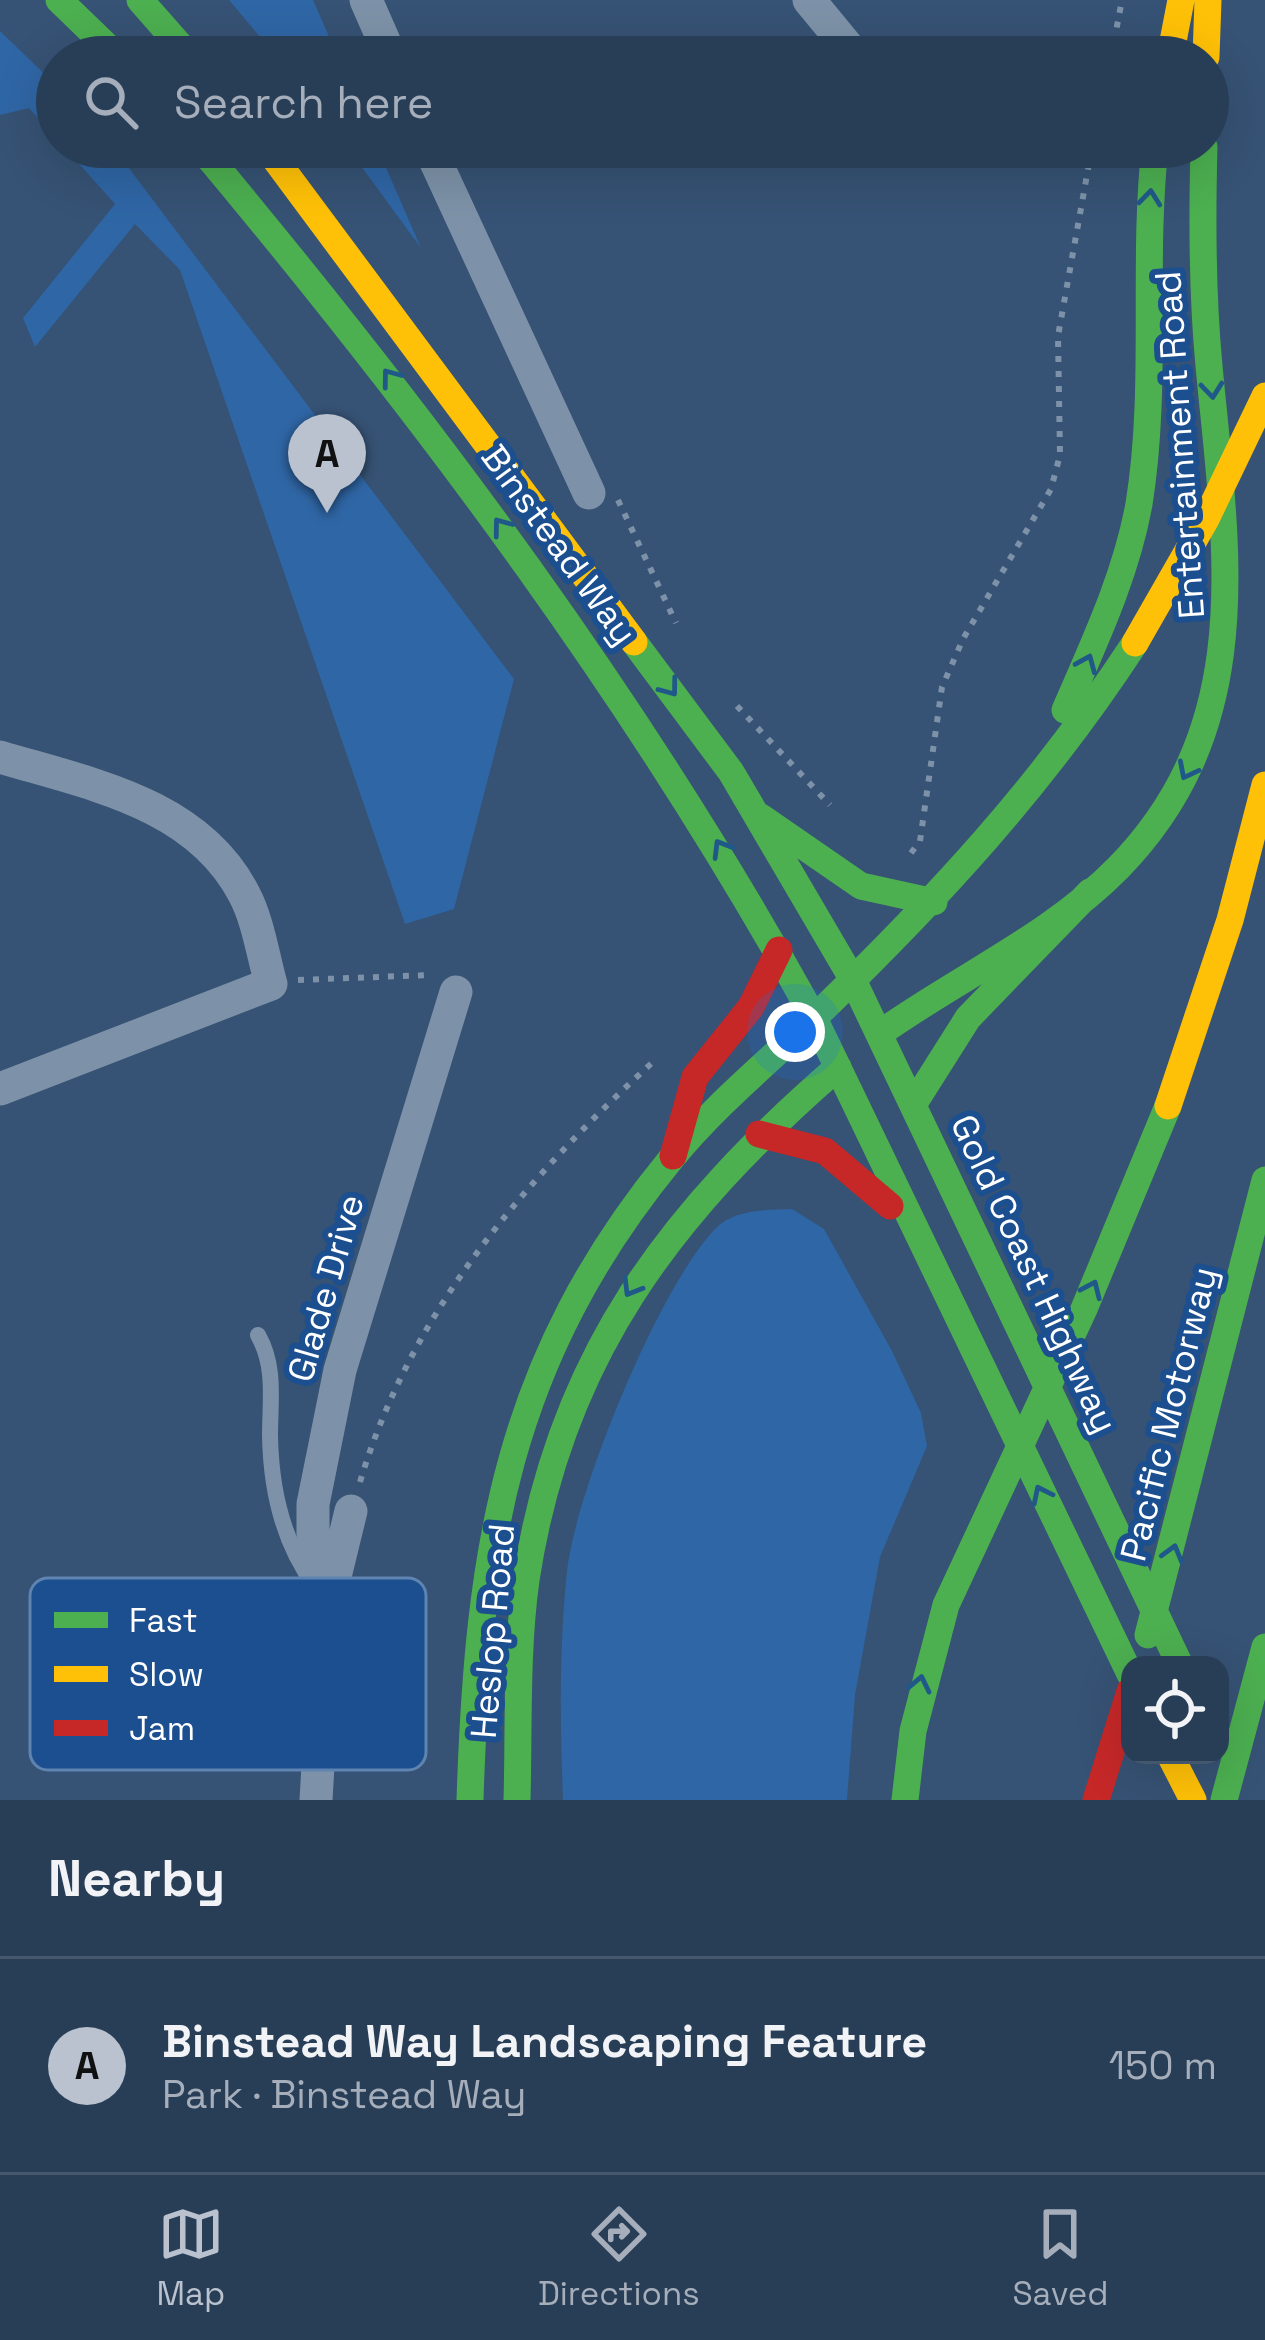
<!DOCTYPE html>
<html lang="en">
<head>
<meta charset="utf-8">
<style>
  :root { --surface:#283e57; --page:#344961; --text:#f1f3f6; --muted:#a5aeba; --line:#44576d; --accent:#b9c2ce }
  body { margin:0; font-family:"Space Grotesk",sans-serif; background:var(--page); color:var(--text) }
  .controls { position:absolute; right:36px; bottom:36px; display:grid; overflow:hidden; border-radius:24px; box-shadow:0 12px 48px #0002 }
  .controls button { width:108px; height:108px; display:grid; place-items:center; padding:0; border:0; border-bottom:3px solid var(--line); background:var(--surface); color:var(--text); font:60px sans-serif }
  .you { position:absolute; left:795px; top:1032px; width:42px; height:42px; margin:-30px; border:9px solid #fff; border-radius:50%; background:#1a73e8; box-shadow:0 0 0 18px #1a73e833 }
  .badge { display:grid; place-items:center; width:78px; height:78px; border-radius:50%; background:var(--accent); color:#111; font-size:39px; font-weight:700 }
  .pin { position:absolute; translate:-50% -99px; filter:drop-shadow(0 3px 6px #0008) }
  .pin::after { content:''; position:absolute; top:63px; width:42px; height:36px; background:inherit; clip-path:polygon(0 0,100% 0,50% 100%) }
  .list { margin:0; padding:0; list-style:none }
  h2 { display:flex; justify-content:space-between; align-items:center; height:156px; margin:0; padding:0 48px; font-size:51px }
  h2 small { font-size:39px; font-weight:400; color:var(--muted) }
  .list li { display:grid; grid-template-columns:78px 1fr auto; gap:36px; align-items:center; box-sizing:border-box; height:216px; padding:0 48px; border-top:3px solid var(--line) }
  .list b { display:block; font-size:45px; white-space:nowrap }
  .list p { margin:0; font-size:39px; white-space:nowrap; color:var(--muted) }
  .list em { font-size:39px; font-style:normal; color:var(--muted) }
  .icon { flex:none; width:66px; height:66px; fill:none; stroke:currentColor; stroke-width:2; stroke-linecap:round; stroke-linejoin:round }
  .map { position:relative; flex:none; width:1265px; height:1800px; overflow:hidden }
  .search { position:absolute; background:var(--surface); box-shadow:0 12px 48px #0002; left:36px; right:36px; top:36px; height:132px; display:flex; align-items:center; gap:30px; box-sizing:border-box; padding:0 42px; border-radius:66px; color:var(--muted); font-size:45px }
  .sheet { height:372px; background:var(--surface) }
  nav { display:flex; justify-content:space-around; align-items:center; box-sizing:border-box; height:168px; border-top:3px solid var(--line); background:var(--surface); font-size:33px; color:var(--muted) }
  nav a { display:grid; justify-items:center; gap:6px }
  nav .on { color:var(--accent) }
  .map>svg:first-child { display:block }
</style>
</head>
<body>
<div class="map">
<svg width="1265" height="1800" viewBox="0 0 1265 1800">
  <rect width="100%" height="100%" fill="#365274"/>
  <path fill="#2f66a5" d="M229,0H313L338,57H277Z
    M0,31L57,86V139L29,108L0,115Z
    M64,147H113L514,679L454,909L405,924L180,270L135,224L35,347L23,318L115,204Z
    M347,147H377L421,248Z
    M792,1209L824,1229L892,1351L921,1413L927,1446L880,1557L855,1695L847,1800H563C560,1724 559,1647 567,1571C576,1491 659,1287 715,1229C734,1209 767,1210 792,1209Z"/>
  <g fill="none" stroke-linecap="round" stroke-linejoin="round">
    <path stroke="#7d92a8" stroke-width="6" stroke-dasharray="6 9" stroke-linecap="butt" d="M1111,57L1122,0
      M618,500L676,623
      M737,706L830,805
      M911,853L920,841L942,687L963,639L1051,489L1060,455L1058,336L1092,147
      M298,980L429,975
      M360,1482C411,1311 526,1178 654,1061"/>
    <path stroke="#7d92a8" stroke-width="16" d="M258,1335C276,1367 270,1400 270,1436C271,1489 283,1543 315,1586"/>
    <path stroke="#7d92a8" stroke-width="33" d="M366,0L391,57
      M809,0L856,57
      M429,147L589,493
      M0,757C90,784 197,803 244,894C258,920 263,956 271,984L0,1089
      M330,1597L351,1511
      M316,1800L327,1611L313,1537V1504L340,1370L456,992"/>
    <path stroke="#4caf50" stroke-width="27" d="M59,0L118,57
      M140,0L190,57
      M200,147C430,422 641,704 814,1018
      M634,642L731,772L853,980
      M1065,710C1094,643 1126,576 1139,504C1158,387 1142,265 1155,147
      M761,817L861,886L934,902
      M853,980L1180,1665
      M879,1034C957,978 1052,936 1119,867C1259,723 1226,548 1209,366C1202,293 1202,220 1204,147
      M913,1105L968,1018L1090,892
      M1148,1635L1265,1180
      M1130,1674L814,1018C937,899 1041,787 1135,643
      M470,1800C478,1549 506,1360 671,1159C713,1107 766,1064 814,1018
      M517,1800C519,1727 516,1652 526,1580C560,1356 671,1212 838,1067
      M905,1800L913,1731L946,1605L1084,1309L1168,1106
      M1224,1800L1265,1647"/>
    <path stroke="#ffc107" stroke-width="27" d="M1170,57L1181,0
      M1206,57L1208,0
      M266,147L634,642
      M1135,643L1206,519L1265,396
      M1168,1106L1230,920L1265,785
      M1170,1755L1193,1800"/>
    <path stroke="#c62828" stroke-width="27" d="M759,1134L825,1151L890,1206
      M673,1156L695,1077L751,1007L779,950
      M1096,1800L1130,1691"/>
  </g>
  <defs><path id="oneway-chevron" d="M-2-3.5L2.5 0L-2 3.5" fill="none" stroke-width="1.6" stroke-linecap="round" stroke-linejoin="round" transform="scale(3)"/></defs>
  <g stroke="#205989">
    <use href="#oneway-chevron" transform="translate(1150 198) rotate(-84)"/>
    <use href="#oneway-chevron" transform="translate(390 377) rotate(-127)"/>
    <use href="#oneway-chevron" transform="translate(1212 390) rotate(84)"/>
    <use href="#oneway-chevron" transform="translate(501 526) rotate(-127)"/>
    <use href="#oneway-chevron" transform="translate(1087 663) rotate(-67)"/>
    <use href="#oneway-chevron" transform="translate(670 688) rotate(53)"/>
    <use href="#oneway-chevron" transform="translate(1187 771) rotate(117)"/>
    <use href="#oneway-chevron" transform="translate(721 848) rotate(-121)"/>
    <use href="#oneway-chevron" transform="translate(631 1288) rotate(121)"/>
    <use href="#oneway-chevron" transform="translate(1092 1289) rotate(-66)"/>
    <use href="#oneway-chevron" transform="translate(1041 1494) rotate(-116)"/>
    <use href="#oneway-chevron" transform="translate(1173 1553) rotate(-74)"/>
    <use href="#oneway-chevron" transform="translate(920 1684) rotate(-78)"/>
  </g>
  <g text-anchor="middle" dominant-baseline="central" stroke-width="12" stroke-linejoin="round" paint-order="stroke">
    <g font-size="36" fill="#fff" stroke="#1b4f8f">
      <text transform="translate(1180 445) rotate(-94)">Entertainment Road</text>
      <text transform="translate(559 545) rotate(54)">Binstead Way</text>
      <text transform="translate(1034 1274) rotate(65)">Gold Coast Highway</text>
      <text transform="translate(326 1288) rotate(-74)">Glade Drive</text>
      <text transform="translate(1169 1414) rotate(-76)">Pacific Motorway</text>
      <text transform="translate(493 1631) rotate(-85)">Heslop Road</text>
    </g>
  </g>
  <rect x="30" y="1578" width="396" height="192" rx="18" fill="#1b4f8f" stroke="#5f84b1" stroke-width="3"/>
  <rect x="54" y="1612" width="54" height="16" fill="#4caf50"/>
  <rect x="54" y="1666" width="54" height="16" fill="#ffc107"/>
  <rect x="54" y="1720" width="54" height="16" fill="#c62828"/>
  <g font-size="33" fill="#fff">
    <text x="129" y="1632">Fast</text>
    <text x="129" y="1686">Slow</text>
    <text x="129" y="1740">Jam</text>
  </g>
</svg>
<div class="controls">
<button><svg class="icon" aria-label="locate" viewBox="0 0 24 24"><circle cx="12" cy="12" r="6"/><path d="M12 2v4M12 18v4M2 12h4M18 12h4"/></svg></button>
</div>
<div class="you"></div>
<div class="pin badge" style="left:327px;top:513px">A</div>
<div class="search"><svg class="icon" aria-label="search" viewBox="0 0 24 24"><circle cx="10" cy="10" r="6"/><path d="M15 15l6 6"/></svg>Search here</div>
</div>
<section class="sheet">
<h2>Nearby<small></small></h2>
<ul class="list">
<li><span class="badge">A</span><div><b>Binstead Way Landscaping Feature</b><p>Park · Binstead Way</p></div><em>150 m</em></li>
</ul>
</section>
<nav>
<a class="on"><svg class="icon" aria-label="map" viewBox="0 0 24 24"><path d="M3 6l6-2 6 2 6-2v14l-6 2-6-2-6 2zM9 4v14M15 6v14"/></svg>Map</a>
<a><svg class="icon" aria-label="directions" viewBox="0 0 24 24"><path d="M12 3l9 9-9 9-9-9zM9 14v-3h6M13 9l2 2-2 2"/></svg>Directions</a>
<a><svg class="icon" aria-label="saved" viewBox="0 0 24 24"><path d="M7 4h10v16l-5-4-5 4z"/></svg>Saved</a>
</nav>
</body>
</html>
